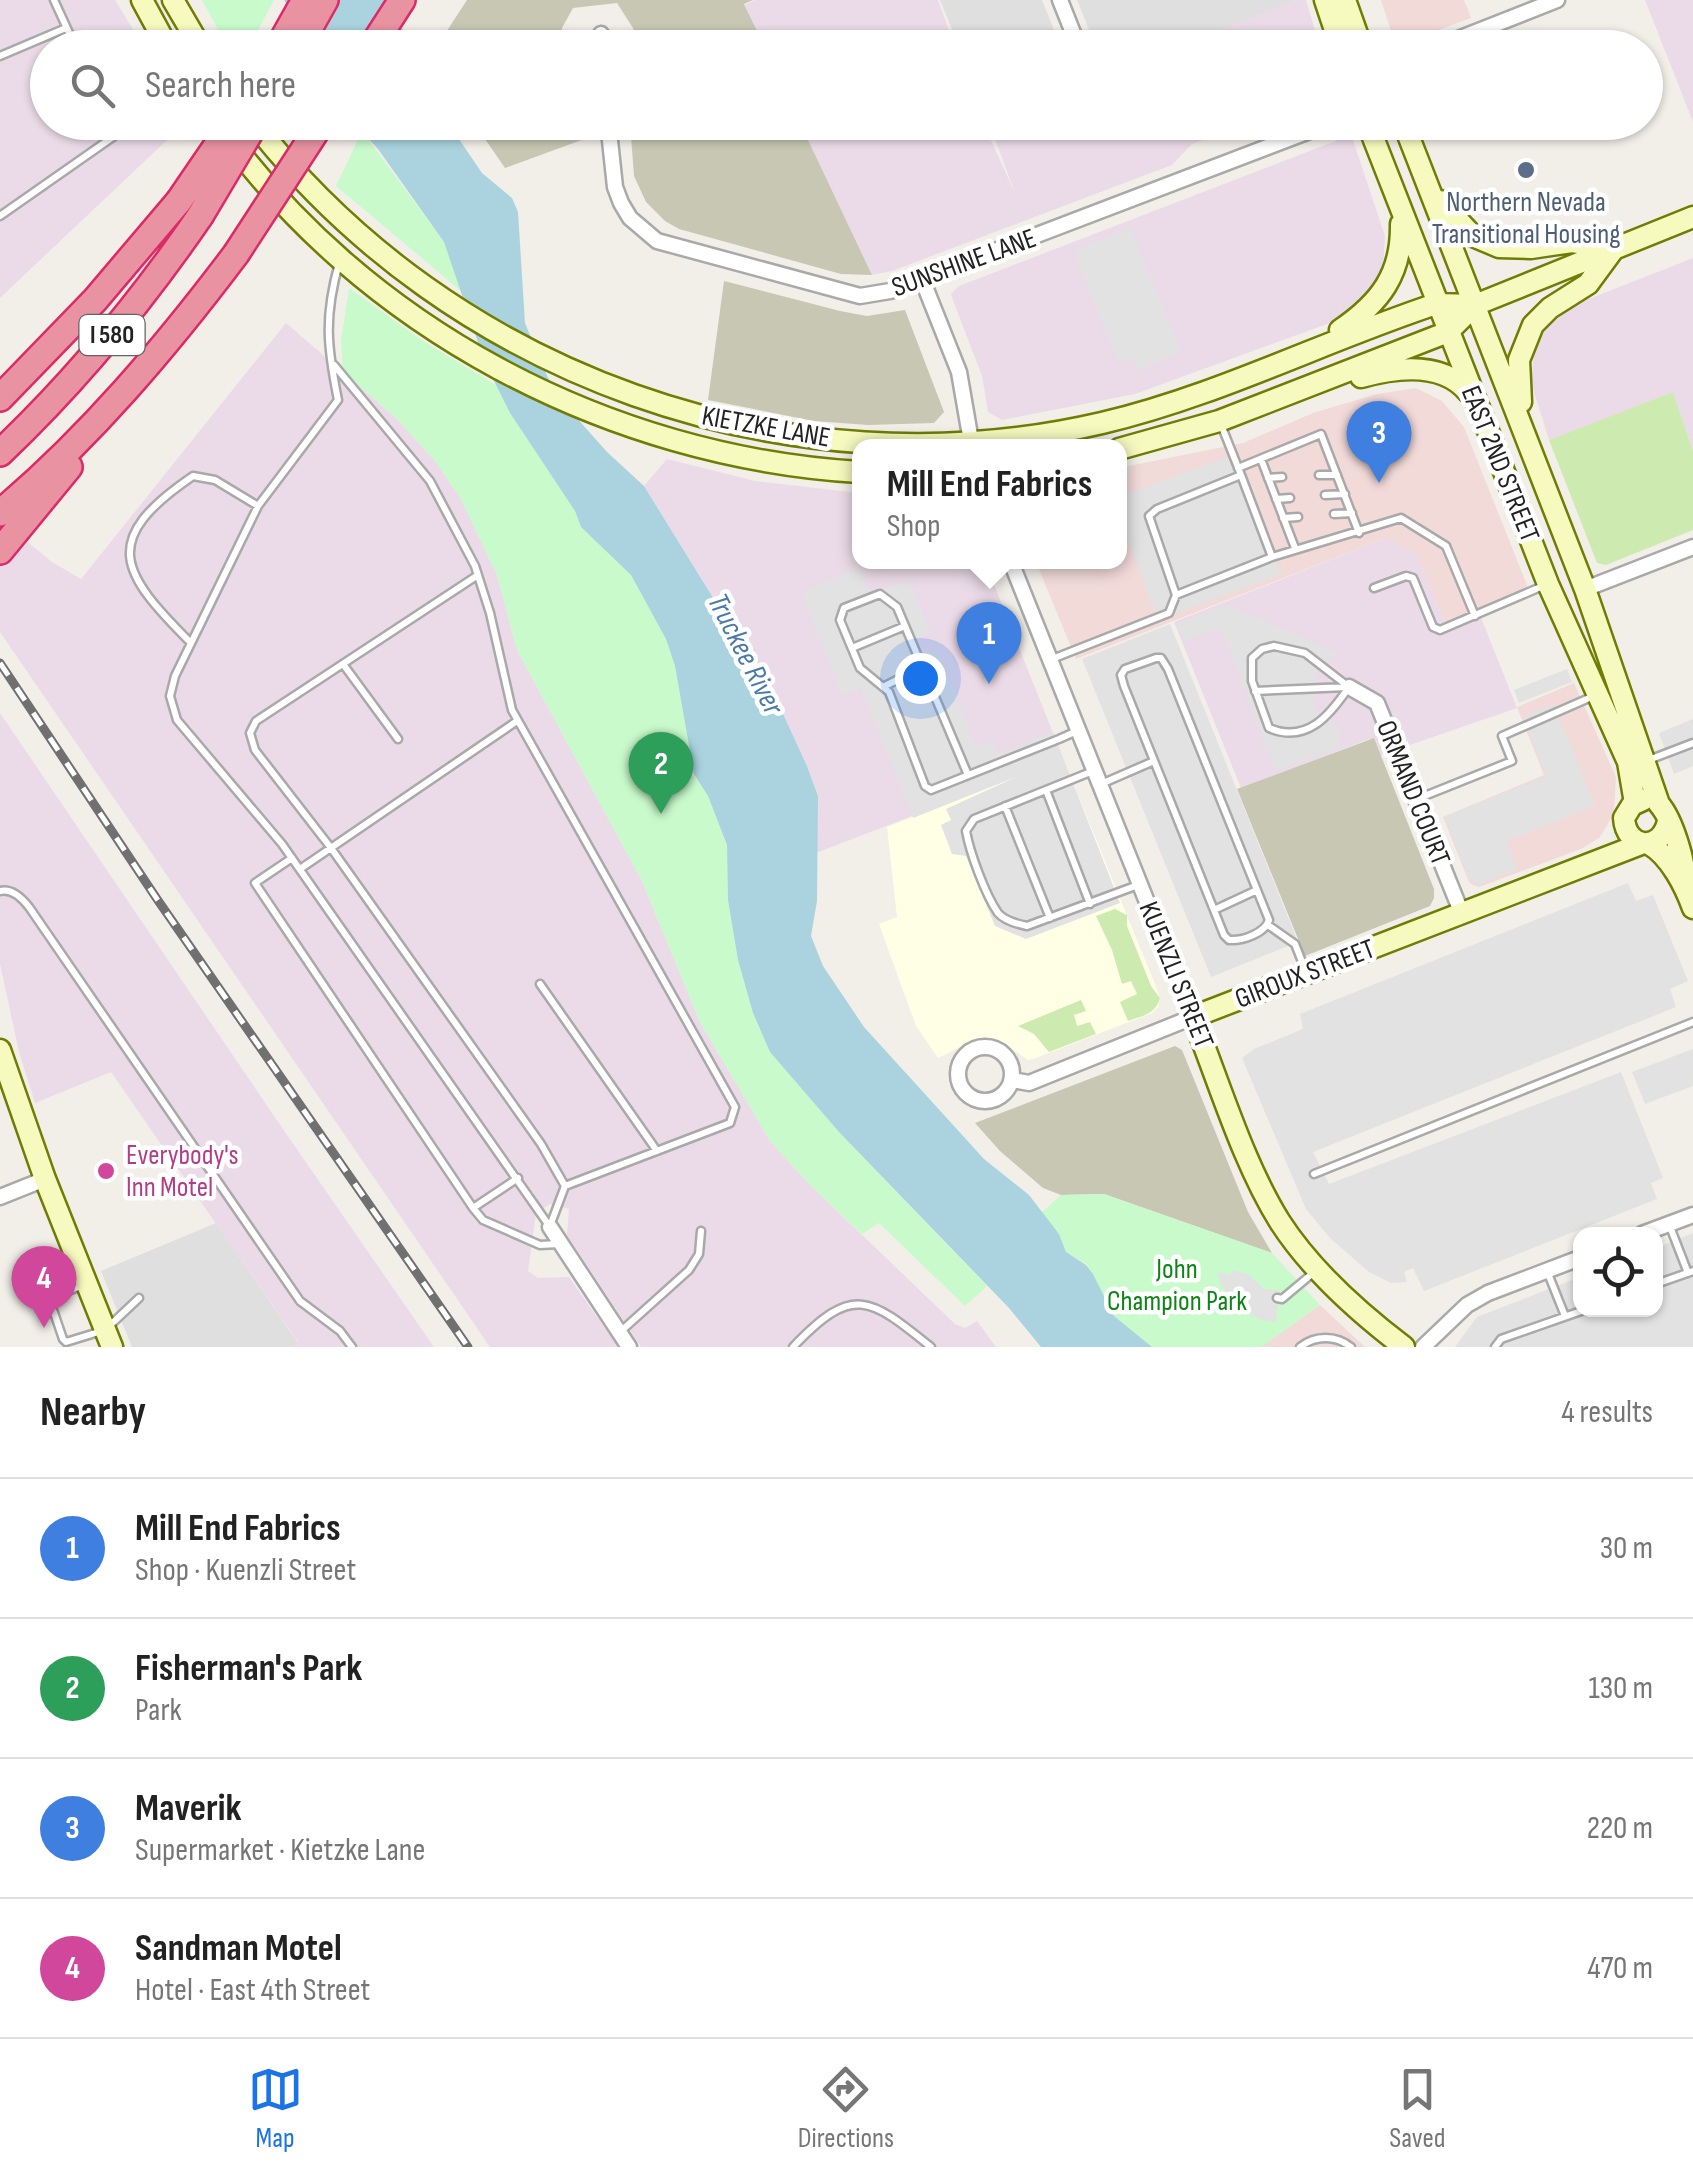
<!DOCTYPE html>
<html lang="en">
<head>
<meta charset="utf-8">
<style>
  :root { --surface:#fff; --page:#f6f6f6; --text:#222; --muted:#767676; --line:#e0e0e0; --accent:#1a73e8 }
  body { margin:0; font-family:"Sofia Sans Condensed",sans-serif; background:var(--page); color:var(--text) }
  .controls { position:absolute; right:30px; bottom:30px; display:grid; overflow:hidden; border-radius:20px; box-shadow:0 2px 8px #0004 }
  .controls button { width:90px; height:90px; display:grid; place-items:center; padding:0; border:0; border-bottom:2px solid var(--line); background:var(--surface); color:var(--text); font:50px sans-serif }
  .you { position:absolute; left:920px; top:678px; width:35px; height:35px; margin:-25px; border:8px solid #fff; border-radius:50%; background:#1a73e8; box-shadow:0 0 0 15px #1a73e833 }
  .badge { display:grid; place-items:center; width:65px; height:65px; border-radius:50%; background:var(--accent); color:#fff; font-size:32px; font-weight:700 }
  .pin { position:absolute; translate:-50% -82px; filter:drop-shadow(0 2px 5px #0008) }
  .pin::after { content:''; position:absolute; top:52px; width:35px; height:30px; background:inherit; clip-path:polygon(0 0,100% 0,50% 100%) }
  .popup { position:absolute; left:852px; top:439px; width:275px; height:130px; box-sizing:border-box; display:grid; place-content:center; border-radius:20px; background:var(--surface); filter:drop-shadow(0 2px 8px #0005); font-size:32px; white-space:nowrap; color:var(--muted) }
  .popup b { font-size:38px; color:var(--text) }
  .popup::after { content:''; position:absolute; left:50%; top:100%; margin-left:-20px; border:20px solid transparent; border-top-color:var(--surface) }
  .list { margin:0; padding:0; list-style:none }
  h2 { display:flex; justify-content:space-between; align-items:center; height:130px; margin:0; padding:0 40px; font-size:42px }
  h2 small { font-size:32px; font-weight:400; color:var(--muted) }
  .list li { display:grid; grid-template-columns:65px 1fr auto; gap:30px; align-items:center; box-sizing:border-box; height:140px; padding:0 40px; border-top:2px solid var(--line) }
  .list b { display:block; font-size:38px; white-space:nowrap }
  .list p { margin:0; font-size:32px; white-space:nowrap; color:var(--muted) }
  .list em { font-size:32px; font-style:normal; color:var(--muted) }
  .icon { flex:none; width:55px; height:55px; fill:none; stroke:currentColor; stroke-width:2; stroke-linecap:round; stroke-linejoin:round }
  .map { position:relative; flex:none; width:1693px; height:1347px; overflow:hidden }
  .search { position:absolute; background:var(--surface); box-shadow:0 2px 8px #0004; left:30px; right:30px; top:30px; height:110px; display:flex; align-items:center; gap:25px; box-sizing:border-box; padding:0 35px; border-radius:55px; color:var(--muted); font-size:38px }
  .sheet { height:690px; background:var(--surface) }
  nav { display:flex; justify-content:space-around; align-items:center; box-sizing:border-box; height:140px; border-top:2px solid var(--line); background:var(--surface); font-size:28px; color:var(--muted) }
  nav a { display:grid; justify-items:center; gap:5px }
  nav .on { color:var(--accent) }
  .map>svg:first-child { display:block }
</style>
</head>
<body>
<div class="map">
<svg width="1693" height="1347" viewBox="0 0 1693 1347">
  <rect width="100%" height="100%" fill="#f2efe9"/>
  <path fill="#e0dfdf" d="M940,0H1042L1061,47H959Z
    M1077,0H1297L1176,48L1096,47Z
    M216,1223L298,1343L289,1347H132L101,1271Z"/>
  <path fill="#f2dad9" d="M1381,0H1464L1471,18L1401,44L1393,37Z
    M1416,388L1442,401L1464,427L1529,590L1445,623L1417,555L1386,538L1076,659L1036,562H1119V468L1243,443L1313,413L1377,394Z
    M1574,683L1616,777L1614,810L1607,826L1599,838L1581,849L1479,887L1473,885L1469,882L1443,817L1544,775L1517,707Z
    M1320,1305L1365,1347H1261Z"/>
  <path fill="#ebdbe8" d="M0,0H115L144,47L48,48V122L185,123L0,298Z
    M755,0H938L955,47H765L745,5Z
    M1297,0H1306L1320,47H1176Z
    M1645,0H1693V122Z
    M800,123H983L1015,193L989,123H1251L1192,144L1172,165L892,271L872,275Z
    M1346,137L1353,140L1385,236L1383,271L1378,282L1355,307L1327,324L1135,394L1002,420L988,412L982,376L954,303L951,294L959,286Z
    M1693,258V451L1673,393L1549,440L1531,382L1534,353L1547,327L1576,304Z
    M286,323L396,418L436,462L461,499L497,575L517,650L642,881L700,1022L770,1141L808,1183L955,1324L965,1328L977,1321L996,1347H641L567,1235L569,1209L550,1204L536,1213L528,1271L538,1278L569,1277L618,1347H490L0,632V502L23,538L52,562L81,579Z
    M667,459L755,481L859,493V562H985L1063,758L816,853L818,796L807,766L778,703L644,486Z
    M1386,538L1417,555L1445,623L1478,610L1517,708L1381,755L1374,739H1369L1241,788L1174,622Z
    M0,713L285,1132L434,1347H289L298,1342L111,1072L35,1103L19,1052L0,964Z"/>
  <path fill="#ffffe5" d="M1063,758L1154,982L1160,998L1158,1007L1152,1013L1036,1058L1028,1060L1001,1041L990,1039L970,1042L938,1058L916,1026L879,924L897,917L887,827Z"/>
  <path fill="#c7c7b4" d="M467,0H753L744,4L765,47H639L633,28L617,3L573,8L562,28V47H441L439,43Z
    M474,123H586L587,138L505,168Z
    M630,123H800L872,275L841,274L679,229L665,221L646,202L634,176Z
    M724,281L840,311L867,316L905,310L944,412L934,423L868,425L814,421L708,400Z
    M1374,738L1434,889V898L1430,906L1305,956L1237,789Z
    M1175,1046L1182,1050L1248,1212L1272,1253L1104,1194L1061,1195L1043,1188L1000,1151L975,1123Z"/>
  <path fill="#cdebb0" d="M1673,392L1693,451V530L1606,565L1597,563L1549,440Z
    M1115,909L1127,915V926L1151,986L1160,998C1156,1014 1142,1016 1128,1021L1120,1002L1137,994L1131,981L1122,984L1112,950L1096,916Z
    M1081,1000L1086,1011L1074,1015L1077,1026L1090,1022L1096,1034L1049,1052L1034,1034L1018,1026Z"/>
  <path fill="#c8facc" d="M202,0H274L249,47L228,48Z
    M362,131L444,242L461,291L336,186Z
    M349,288L423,341L496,385L510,413L575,511L581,527L631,575L666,639L675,666L694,774L708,796L727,846L728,900L738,960L753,1013L770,1052L839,1132L987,1286L965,1306L879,1223L862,1234L808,1183L770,1141L700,1022L642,881L517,650L497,575L461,499L436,462L396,418L343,372L341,341Z
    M1104,1194L1272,1253L1320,1305L1261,1347H1152L1114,1316L1093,1274L1086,1264L1066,1252L1059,1234L1041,1213L1061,1195Z"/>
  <path fill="#e2e2e2" d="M1130,227L1181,352L1137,371L1132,359L1119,364L1073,251Z
    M1237,453L1282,574L1158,620L1119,517V497Z
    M859,568L870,595L909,580L930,633L915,639L922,655L937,650L976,747L992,741L998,754L1053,732L1120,903L1026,939L995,926L966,856L952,854L941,825L951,820L946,809L1016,777L913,818L861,689L842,695L801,592Z
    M1227,605L1339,653L1317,669L1312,696L1320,717L1340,727V747L1275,771L1221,628L1184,641L1178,624Z
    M1170,624L1298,942L1211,977L1082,659Z
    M1567,669L1572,682L1519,703L1514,690Z
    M1554,704L1595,806L1507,841L1517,869L1478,885L1470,880L1444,817L1546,776L1523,717Z
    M1693,719V766L1674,774L1659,733Z
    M1628,883L1636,901L1653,895L1688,981L1670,989L1676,1007L1313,1152L1329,1184L1621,1072L1663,1178L1651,1183L1657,1199L1424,1291L1413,1268L1404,1272L1407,1282L1391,1283L1369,1272L1330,1238L1306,1209L1242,1058L1254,1049L1303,1029L1300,1014Z
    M1693,1049V1086L1645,1104L1632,1072Z
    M1693,1233V1347H1455L1477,1317L1580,1277V1310H1656V1248Z
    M1232,1270L1248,1274L1264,1289L1279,1290L1276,1322L1261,1320L1236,1306L1221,1285L1217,1272L1230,1275Z"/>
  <path fill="#aad3df" d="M284,0H384L414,47H308Z
    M354,123H448L482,173L512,198L518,212L525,323L548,378L567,407L607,452L644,486L778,703L807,766L818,796L817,901L811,936L823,966L864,1027L984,1159L1029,1195L1059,1234L1066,1252L1086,1265L1093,1274L1114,1316L1152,1347H1041L1009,1308L839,1132L770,1052L753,1013L738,960L728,900L727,845L708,796L694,774L675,666L666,639L631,575L581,527L575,511L510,413L485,363L444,242L378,149Z"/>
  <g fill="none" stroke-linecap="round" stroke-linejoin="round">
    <g stroke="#a9a9a9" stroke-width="11">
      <path id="lane" d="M54,0L76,48
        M0,56L66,28
        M0,216L120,132L115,122
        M339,263C324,317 327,346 338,400L258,506L175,676L170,696L177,720L282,844L550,1227
        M334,365L430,481L475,566L490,613L512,710L735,1107L730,1123L565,1186L550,1226
        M1261,459L1295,548
        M1238,468L1321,434L1359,533
        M1319,475H1337
        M1268,478L1282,477
        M1325,495L1345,494
        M1276,499L1290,498
        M1334,514L1352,513
        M1283,518L1298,517
        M1272,557L1401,518L1446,546L1475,616
        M478,575L256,721L250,733L255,750L331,848L541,1144L565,1186
        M1374,588L1406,576L1413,578L1433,627L1440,630L1543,586
        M1176,595L1272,557L1241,475
        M191,643C120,572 99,540 193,476L215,480L258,506
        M1274,646L1305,653L1349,687C1330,715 1307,744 1269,728L1252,681V658L1262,649Z
        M852,648L905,626
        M1156,658H1161L1168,669L1269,920C1265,933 1243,941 1229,940L1224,935L1124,686L1121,675L1125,669Z
        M1052,659L1169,613L1176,595L1149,516L1157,509L1241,475L1220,422
        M343,664L398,739
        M885,686L924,666
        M1255,691L1347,687
        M1646,761L1693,743
        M1093,771L974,819L966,831C970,853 985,894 998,913C1005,921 1017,924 1027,926L1138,885
        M968,775L897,607L880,594L844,608L840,620L860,668L889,692L925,786L931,790L1059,739L1077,731
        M1101,784L1154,761
        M1046,790L1090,904
        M1417,799L1512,761L1502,736L1596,695
        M1005,806L1050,918
        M292,858L255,883L473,1208L518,1178
        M300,869L517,721
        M0,891C12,888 22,898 29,907L300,1301L340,1331L352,1347
        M1214,910L1257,890
        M1268,925L1295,944L1306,972
        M540,984L657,1151
        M1314,1174L1693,1022
        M473,1208L483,1220L540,1245L559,1244
        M1669,1224L1688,1273
        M1547,1271L1565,1316
        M1656,1284L1693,1271
        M81,1286L52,1297L50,1301L63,1339L66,1342L105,1330L139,1298
        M1277,1298L1282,1299L1313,1273
        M620,1332L689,1270L699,1254L701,1231
        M793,1347C853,1284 869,1297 931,1347
        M1300,1347C1315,1335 1336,1335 1351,1347
        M1495,1347L1501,1339L1584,1310"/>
    </g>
    <g stroke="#a9a9a9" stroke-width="19">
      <path id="street" d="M1060,0L1079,48
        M601,34L602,48
        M1435,48L1557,0
        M608,122L615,187L621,203L630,218L657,241L860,296L890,291L1333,122
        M922,279L959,372L971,441
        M1011,562L1193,1017L1029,1083L1012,1080
        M1585,589L1693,547
        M1349,687L1377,703L1462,914
        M958 1074a27 27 0 1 1 54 0a27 27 0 1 1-54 0Z
        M0,1197L45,1179
        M550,1227L629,1347
        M1642,1234L1693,1215
        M1423,1347L1467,1305L1488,1293L1580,1258"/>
    </g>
    <g stroke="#707d05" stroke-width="25">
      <path id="secondary" d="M142,0L168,48
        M173,0L201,48
        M1325,0L1341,48
        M1345,0L1362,48
        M217,122C362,328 609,457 859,472
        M253,122C451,376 788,496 1102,423C1217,396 1324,341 1436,304L1475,305
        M1367,122L1548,584L1628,762L1635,803
        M1403,122L1585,589L1659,804C1673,820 1687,867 1685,887
        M1440,201L1473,236L1499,247L1531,248L1572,242L1612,248
        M1340,330C1380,303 1402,274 1401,224
        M1361,377C1397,367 1442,361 1468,392
        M1521,402L1519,360L1533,325L1550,308L1588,284L1613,250
        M1119,449L1219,421L1448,332L1475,305L1693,217
        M1643,800L1632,805L1624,818C1626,850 1662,852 1668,821
        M1649,844C1670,856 1685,886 1693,908
        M0,1050L45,1179L112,1347
        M1404,1347C1358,1312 1311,1270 1280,1222C1243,1163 1219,1082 1193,1017L1641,844"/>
    </g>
    <g stroke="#dc2a67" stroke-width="30">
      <path id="highway" d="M278,48L305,0
        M298,48L325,0
        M371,48L402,0
        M0,398L95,300L179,201
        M0,453C76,381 141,302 200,216
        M0,513C89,438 166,347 236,254
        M0,551L69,467"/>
    </g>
    <use href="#lane" stroke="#fff" stroke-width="6"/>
    <use href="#street" stroke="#fff" stroke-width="14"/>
    <use href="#secondary" stroke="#f7fabf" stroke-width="20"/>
    <use href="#highway" stroke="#e892a2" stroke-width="25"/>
    <g stroke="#707070" stroke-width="9">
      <path id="rail" d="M0,663L157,899L468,1347"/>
    </g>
    <use href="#rail" stroke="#fff" stroke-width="5" stroke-dasharray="15" stroke-linecap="butt"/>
    <g stroke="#dc2a67" stroke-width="30" stroke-linecap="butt">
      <path id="highway-bridge" d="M179,201L233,122
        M200,216L256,122
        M236,254L322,122"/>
    </g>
    <use href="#highway-bridge" stroke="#e892a2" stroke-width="25"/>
  </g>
  <circle fill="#5c6f8a" stroke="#fff" stroke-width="4" cx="1526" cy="170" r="10"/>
  <circle fill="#d1479c" stroke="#fff" stroke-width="4" cx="106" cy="1171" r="10"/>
  <g text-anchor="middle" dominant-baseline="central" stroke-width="9" stroke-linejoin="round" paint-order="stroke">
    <rect fill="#fff" stroke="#646464" stroke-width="2.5" x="79.5" y="315" width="65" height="40" rx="8"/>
    <g font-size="25" font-weight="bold" fill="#222">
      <text x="112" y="335">I 580</text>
    </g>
    <g font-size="28" fill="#4e5e75" stroke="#fff">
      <text x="1526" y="202">Northern Nevada<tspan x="1526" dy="32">Transitional Housing</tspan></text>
    </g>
    <g font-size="28" fill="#222" stroke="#fff">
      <text transform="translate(964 263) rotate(-20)">SUNSHINE LANE</text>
      <text transform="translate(766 427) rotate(10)">KIETZKE LANE</text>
      <text transform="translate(1500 464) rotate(68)">EAST 2ND STREET</text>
      <text transform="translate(1413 793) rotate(68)">ORMAND COURT</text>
      <text transform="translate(1305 974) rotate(-21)">GIROUX STREET</text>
      <text transform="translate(1176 975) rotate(68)">KUENZLI STREET</text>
    </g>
    <g font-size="28" fill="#b23c85" stroke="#fff" text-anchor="start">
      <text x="126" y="1155">Everybody's<tspan x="126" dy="32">Inn Motel</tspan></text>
    </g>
    <g font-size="28" fill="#0c8416" stroke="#fff">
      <text x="1177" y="1269">John<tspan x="1177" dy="32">Champion Park</tspan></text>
    </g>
    <g font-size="30" font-style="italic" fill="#4a7aab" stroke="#fff">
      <text transform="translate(745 654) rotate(63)">Truckee River</text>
    </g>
  </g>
</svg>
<div class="controls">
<button><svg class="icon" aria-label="locate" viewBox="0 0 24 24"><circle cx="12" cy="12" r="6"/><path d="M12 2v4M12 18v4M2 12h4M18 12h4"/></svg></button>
</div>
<div class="you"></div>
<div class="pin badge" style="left:989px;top:684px;background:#3f7fe0">1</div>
<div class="popup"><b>Mill End Fabrics</b>Shop</div>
<div class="pin badge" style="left:661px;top:814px;background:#2e9e5b">2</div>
<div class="pin badge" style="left:1379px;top:483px;background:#3f7fe0">3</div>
<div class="pin badge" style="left:44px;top:1328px;background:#d1479c">4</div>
<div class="search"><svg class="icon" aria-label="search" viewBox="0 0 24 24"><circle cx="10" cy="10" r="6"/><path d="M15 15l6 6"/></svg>Search here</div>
</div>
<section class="sheet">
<h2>Nearby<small>4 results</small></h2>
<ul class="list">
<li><span class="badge" style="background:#3f7fe0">1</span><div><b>Mill End Fabrics</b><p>Shop · Kuenzli Street</p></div><em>30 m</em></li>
<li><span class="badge" style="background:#2e9e5b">2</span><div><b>Fisherman's Park</b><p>Park</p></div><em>130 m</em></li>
<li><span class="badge" style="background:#3f7fe0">3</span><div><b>Maverik</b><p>Supermarket · Kietzke Lane</p></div><em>220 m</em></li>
<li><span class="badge" style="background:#d1479c">4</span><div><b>Sandman Motel</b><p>Hotel · East 4th Street</p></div><em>470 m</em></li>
</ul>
</section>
<nav>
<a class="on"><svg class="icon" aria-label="map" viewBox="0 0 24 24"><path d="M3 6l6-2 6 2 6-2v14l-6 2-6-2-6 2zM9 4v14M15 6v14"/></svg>Map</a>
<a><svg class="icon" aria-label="directions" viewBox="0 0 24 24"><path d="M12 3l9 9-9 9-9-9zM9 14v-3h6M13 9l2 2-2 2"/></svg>Directions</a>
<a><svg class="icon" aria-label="saved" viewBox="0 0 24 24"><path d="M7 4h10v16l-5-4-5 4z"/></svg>Saved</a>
</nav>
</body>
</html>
